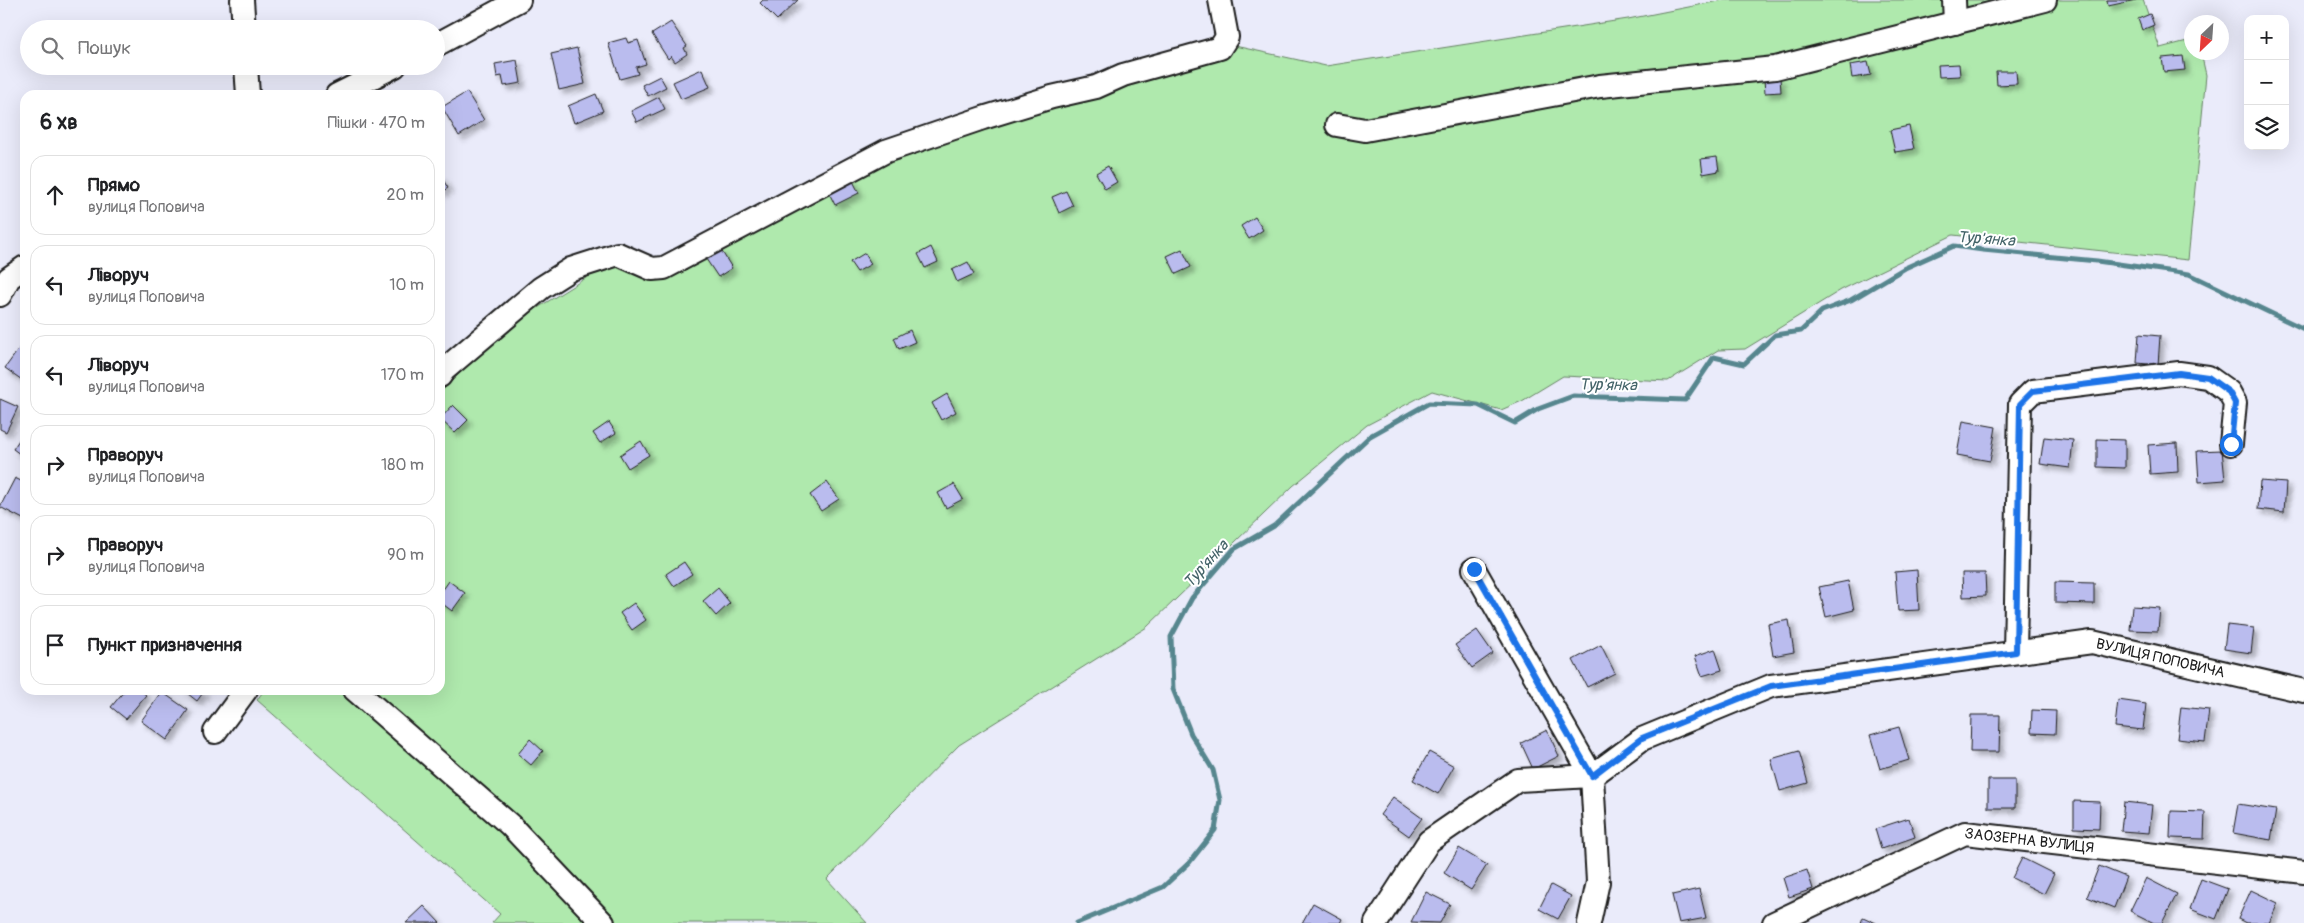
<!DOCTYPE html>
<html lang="uk">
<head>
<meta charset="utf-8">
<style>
  :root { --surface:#fff; --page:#f6f6f6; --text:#202124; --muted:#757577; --line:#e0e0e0 }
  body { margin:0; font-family:Pangolin,sans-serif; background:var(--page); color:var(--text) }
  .controls { position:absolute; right:15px; top:15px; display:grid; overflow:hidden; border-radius:10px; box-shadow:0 5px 20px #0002 }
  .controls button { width:45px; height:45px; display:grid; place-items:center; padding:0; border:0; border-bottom:1px solid var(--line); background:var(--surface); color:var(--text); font:25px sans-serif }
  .compass { position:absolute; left:2184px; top:15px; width:45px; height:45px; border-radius:50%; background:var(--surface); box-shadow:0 5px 20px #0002; rotate:205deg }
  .stop { position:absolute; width:15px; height:15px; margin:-11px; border:4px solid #1a73e8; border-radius:50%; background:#fff }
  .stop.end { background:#1a73e8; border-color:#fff; box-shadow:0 1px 5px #0008 }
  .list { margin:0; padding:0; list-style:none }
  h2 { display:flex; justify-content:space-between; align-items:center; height:65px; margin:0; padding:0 20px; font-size:21px }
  h2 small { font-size:16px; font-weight:400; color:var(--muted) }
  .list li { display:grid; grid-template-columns:32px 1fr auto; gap:15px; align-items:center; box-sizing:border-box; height:80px; margin:0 10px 10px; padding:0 10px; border:1px solid var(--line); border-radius:15px }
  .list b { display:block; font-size:19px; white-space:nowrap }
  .list p { margin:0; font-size:16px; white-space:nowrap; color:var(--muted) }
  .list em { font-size:16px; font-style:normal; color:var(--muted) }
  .icon { flex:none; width:28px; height:28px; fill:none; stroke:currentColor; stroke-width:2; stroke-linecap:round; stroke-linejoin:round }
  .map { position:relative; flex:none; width:2304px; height:923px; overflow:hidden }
  .search { position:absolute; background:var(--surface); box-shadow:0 5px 20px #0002; left:20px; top:20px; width:425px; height:55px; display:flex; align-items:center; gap:12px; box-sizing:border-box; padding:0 18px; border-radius:28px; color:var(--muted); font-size:19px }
  .panel { position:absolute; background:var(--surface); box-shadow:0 5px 20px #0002; left:20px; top:90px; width:425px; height:605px; border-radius:15px }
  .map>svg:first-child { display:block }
</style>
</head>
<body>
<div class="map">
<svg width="2304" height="923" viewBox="0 0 2304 923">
  <defs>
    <filter id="shadow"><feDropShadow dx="4.5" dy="4.5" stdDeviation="2.5" flood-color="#0004"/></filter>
  </defs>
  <rect width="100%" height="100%" fill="#eaebfa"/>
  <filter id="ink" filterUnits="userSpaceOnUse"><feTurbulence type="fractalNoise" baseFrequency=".02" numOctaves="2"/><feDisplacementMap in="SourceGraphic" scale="10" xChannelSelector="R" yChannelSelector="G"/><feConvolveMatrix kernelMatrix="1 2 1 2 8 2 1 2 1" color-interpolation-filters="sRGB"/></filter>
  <g filter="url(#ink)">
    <path fill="#afe9ad" stroke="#668264" d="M1724,0H2143L2160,48L2191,40L2192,52L2201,53L2206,75L2188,260L1953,235L1841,290L1745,349L1718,350L1668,381L1563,376L1522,401L1501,410L1432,391L1367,425L1293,486L1147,627L959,745L827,879L867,923H492L500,914L257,700L264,690H440V393L505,328L610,263L660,266L875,150L1212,41L1326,66L1628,19Z"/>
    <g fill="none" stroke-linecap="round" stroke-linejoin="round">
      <path stroke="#57868e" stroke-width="5" d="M1077,923L1163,887L1189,863L1215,830L1220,800L1213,770L1191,734L1173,689L1171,637L1192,598L1234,549L1274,526L1370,436L1429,403L1478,405L1515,423L1538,409L1573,396L1685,400L1714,357L1744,364L1775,335L1801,331L1822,311L1851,300L1905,268L1954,246L1983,250L2097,261L2189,274L2304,329"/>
    </g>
    <path fill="#babcee" stroke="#1c1c1c" filter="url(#shadow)" d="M763,0H798L777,20L760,3Z
      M2107,0H2136L2108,6Z
      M2150,14L2154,25L2142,30L2138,19Z
      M671,22L687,46L684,48L687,54L675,62L671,56L668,59L652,34Z
      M626,38L628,43L638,40L646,64L636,67L638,74L620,79L608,43Z
      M577,48L585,84L559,90L551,54Z
      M2183,56L2185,70L2164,72L2162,58Z
      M517,60L521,83L504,86L502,76L497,77L495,64Z
      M1868,62L1871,75L1852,78L1850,65Z
      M1959,64L1960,76L1939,77L1938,65Z
      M702,69L710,87L681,99L673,82Z
      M1996,71H2016L2017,84L1997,85Z
      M660,76L666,87L648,96L642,85Z
      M1780,78L1781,92L1765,93L1764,79Z
      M467,92L484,120L459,136L442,107Z
      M596,94L603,111L574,123L568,106Z
      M659,97L665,109L637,122L631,111Z
      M1909,126L1914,149L1895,152L1890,130Z
      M1717,157L1719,171L1703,174L1701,159Z
      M1108,166L1117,182L1105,189L1096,173Z
      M440,175L448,188L440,193Z
      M852,179L859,193L835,205L828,191Z
      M1066,191L1073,206L1059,213L1052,197Z
      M1255,217L1263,230L1249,239L1241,226Z
      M931,247L938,262L925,268L918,254Z
      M1182,249L1191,267L1176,274L1167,256Z
      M721,250L732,268L718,277L706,259Z
      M865,253L871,264L857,272L850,262Z
      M968,262L974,274L957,282L952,270Z
      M910,330L915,342L899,349L894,338Z
      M2139,334L2160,336L2158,365L2137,363Z
      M21,346L25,349V382L5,368Z
      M947,394L956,412L941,420L932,403Z
      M0,399L18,407L6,432L0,429Z
      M453,405L468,420L455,433L440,419Z
      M1963,421L1996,427L1990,461L1957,455Z
      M609,422L616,433L600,443L593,433Z
      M25,431V456L24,457L13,449Z
      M2044,437L2073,440L2070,468L2040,464Z
      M2097,439L2125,440V468L2097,467Z
      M641,441L649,455L628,468L620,455Z
      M2177,443L2178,472L2150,474L2148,445Z
      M2222,450L2225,480L2199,482L2197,451Z
      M15,478L25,483V497L23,501L25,502V520L0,507Z
      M2260,481L2286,483L2284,512L2258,509Z
      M827,482L839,499L821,511L810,495Z
      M954,484L963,499L946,508L938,493Z
      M684,562L692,574L674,586L666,574Z
      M1917,570L1919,610L1898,611L1895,572Z
      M1962,573H1985L1986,596L1963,597Z
      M449,581L465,593L452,611L440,602V594Z
      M1848,581L1854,610L1826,617L1819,587Z
      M2055,582L2094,583V604L2055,603Z
      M718,588L730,603L716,616L703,601Z
      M634,603L646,620L632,630L620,613Z
      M2132,606L2160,608L2158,631L2130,630Z
      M1789,620L1794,652L1773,656L1768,624Z
      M2227,625L2254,628L2251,653L2224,649Z
      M1477,630L1493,653L1472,668L1455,645Z
      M1601,645L1615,673L1587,687L1573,660Z
      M1715,649L1722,670L1702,676L1695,656Z
      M125,690H140L146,695L126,719L111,707Z
      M183,690H205L197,701Z
      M162,692L188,710L167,740L141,721Z
      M2118,700L2146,704L2143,730L2115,727Z
      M2181,707L2209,710L2205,742L2177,739Z
      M2032,710L2056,711L2055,734L2031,733Z
      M1971,715H2000L1999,752H1970Z
      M1899,727L1909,760L1880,769L1870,735Z
      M1547,730L1559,756L1533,769L1521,743Z
      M530,739L543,751L531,765L518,754Z
      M1799,751L1808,783L1780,791L1771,759Z
      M1429,752L1454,766L1438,794L1413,780Z
      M1988,780H2015V808H1988Z
      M1393,797L1422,818L1409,836L1380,815Z
      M2074,801L2100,802L2099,829L2074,828Z
      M2124,802L2152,805L2149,833L2121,831Z
      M2238,804L2276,810L2271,840L2233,833Z
      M2171,811L2205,812L2204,839L2170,838Z
      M1909,818L1915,837L1881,849L1875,829Z
      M1459,848L1487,865L1471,890L1444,873Z
      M2022,858L2054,874L2044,894L2012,878Z
      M2099,866L2126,877L2114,908L2087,897Z
      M1807,870L1813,889L1789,897L1783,878Z
      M2146,878L2177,894L2162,923H2154L2130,911Z
      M2201,879L2228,889L2216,919L2190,909Z
      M1551,885L1571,896L1558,919L1539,909Z
      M1699,889L1706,918L1679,923L1672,895Z
      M2251,890L2278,903L2269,923H2246L2238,919Z
      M1426,892L1450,904L1440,923L1411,922Z
      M1313,903L1342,919L1340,923H1302Z
      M424,906L440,923H406Z
      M1863,917L1876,923H1861Z"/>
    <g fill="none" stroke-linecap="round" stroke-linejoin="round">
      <g stroke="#1c1c1c" stroke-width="26">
        <g id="minor">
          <path d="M242,0L244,29"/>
          <path d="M1954,0L1955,23"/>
          <path d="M436,45L519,0"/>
          <path d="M246,66L248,95"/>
          <path d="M337,95L395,66"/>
          <path d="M1337,125L1365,130L1600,86L1775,68L2045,0"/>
          <path d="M0,295L9,278L25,267"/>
          <path d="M440,376L444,370L541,288L571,269L618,254L652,269L664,268L886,151L983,118L1052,97L1096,87L1123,75L1220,48L1227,37L1220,0"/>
          <path d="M1474,569L1592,776L1598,882L1589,923"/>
          <path d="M2015,652L2020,404L2033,391L2179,373L2208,377L2229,392L2235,403L2231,444"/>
          <path d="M355,690L510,825L603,923"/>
          <path d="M215,732L246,690"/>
          <path id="s1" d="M1592,776L1642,739L1771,686L2092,642L2304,691"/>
          <path d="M1376,923L1429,841L1518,780L1592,776"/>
          <path id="s2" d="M1774,923L1965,833L2304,872"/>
        </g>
      </g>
      <use href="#minor" stroke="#fff" stroke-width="22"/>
    </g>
  </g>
  <g fill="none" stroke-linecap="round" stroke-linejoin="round" filter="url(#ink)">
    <path stroke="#1a73e8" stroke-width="6" d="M1474,569L1592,776L1642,738L1771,686L2016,652L2020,404L2033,391L2179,373L2208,377L2229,392L2235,403L2231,444"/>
  </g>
  <g text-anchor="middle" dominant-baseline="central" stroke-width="4" stroke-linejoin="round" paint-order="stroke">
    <g font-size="15" fill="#1c1c1c" stroke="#fff">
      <text stroke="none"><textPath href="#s1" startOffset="596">ВУЛИЦЯ ПОПОВИЧА</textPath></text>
      <text stroke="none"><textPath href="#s2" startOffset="276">ЗАОЗЕРНА ВУЛИЦЯ</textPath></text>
    </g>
    <g font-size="16" font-style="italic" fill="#436368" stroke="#fff">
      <text transform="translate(1986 239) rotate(4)">Тур'янка</text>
      <text transform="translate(1608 385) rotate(1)">Тур'янка</text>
      <text transform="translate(1206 564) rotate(-48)">Тур'янка</text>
    </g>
  </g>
</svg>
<div class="controls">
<button>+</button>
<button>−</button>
<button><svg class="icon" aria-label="layers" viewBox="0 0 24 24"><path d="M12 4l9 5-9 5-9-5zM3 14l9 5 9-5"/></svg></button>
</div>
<svg class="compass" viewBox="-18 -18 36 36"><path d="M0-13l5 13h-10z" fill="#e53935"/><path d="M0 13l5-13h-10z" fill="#757577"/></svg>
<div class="stop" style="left:2231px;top:444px"></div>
<div class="stop end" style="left:1474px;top:569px"></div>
<div class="search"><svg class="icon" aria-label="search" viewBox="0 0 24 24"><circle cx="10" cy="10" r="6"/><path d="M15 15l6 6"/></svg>Пошук</div>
<section class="panel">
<h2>6 хв<small>Пішки · 470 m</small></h2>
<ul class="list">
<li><svg class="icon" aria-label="ahead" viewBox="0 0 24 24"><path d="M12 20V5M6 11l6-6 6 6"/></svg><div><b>Прямо</b><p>вулиця Поповича</p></div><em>20 m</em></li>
<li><svg class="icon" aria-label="left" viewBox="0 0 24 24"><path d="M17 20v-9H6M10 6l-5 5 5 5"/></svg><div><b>Ліворуч</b><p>вулиця Поповича</p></div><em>10 m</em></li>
<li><svg class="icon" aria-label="left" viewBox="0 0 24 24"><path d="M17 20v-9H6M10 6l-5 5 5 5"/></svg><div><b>Ліворуч</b><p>вулиця Поповича</p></div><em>170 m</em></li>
<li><svg class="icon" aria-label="right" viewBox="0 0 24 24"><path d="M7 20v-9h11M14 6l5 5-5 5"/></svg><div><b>Праворуч</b><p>вулиця Поповича</p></div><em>180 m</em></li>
<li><svg class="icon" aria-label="right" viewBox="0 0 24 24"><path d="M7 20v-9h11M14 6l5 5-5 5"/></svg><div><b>Праворуч</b><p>вулиця Поповича</p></div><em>90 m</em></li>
<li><svg class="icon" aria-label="arrive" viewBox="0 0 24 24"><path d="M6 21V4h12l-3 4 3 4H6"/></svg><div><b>Пункт призначення</b></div></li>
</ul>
</section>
</div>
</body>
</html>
